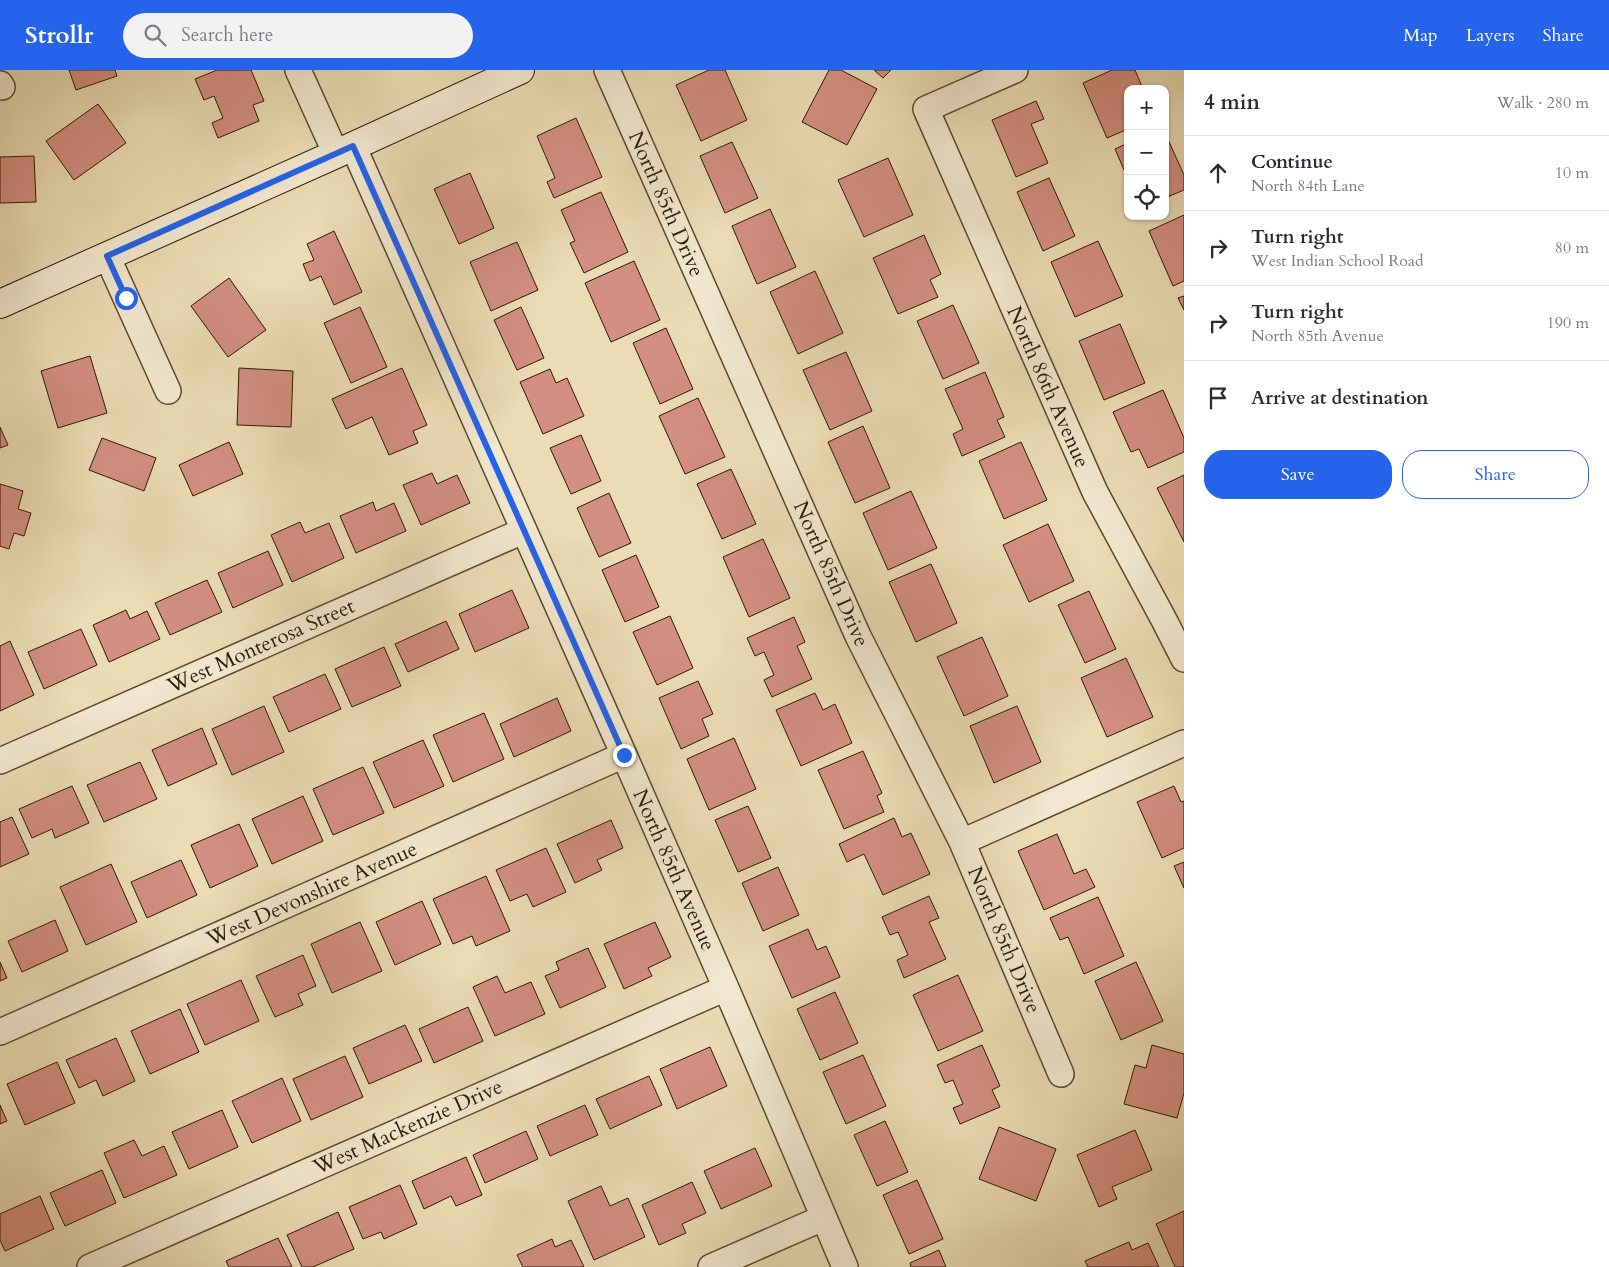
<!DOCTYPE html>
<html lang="en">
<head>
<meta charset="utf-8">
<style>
  :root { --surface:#fff; --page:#f2f2f3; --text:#2b2b33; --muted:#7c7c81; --line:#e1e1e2; --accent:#2563eb }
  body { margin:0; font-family:Cardo,serif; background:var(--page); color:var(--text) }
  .controls { position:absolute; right:15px; top:15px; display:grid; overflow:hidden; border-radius:10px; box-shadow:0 1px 4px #0004 }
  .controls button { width:45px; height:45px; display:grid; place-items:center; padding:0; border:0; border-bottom:1px solid var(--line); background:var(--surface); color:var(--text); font:25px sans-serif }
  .stop { position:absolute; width:15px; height:15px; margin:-11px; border:4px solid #2563eb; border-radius:50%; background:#fff }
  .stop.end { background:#2563eb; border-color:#fff; box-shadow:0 1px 5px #0008 }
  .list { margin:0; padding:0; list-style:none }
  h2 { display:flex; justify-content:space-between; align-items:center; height:65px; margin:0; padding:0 20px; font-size:21px }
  h2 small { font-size:16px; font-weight:400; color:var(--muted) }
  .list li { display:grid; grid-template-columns:32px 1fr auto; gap:15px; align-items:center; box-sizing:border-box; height:75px; padding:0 20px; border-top:1px solid var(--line) }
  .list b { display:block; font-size:19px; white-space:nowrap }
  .list p { margin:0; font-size:16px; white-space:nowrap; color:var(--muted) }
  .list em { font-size:16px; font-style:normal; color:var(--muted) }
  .actions { display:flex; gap:10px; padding:15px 20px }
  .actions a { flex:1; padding:11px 0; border:1px solid var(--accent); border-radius:20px; text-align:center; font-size:18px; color:var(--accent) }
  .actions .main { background:var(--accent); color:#fff }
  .icon { flex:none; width:28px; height:28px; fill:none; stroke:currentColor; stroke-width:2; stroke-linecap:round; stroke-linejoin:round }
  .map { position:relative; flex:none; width:1184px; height:1197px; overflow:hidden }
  header { display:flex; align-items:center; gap:30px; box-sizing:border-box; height:70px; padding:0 25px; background:var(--accent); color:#fff }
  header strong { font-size:24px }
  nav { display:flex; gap:28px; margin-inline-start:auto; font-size:18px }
  .search { width:350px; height:45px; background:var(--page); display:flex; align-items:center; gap:12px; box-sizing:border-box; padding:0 18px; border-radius:28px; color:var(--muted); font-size:19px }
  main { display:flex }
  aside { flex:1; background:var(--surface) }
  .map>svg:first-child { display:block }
</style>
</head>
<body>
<header>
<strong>Strollr</strong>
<div class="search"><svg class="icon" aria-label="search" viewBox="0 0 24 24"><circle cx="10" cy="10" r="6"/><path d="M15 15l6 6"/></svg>Search here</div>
<nav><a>Map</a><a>Layers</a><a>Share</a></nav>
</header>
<main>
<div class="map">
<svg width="1184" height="1197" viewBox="0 0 1184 1197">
  <rect width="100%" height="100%" fill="#ebdcb5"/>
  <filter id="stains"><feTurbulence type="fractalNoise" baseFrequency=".004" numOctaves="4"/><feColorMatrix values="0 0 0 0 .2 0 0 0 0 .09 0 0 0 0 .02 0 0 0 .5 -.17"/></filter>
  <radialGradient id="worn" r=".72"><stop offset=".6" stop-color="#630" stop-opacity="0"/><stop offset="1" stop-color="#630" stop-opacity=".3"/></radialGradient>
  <path fill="#d38f81" stroke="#2c1a00" d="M69,0H115L117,6L76,20Z
    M217,0H251L264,31L253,35L259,51L218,68L212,53L223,48L214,26L204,30L195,9Z
    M709,0H725L747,50L701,71L676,15Z
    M829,0H841L877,19L847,75L802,52Z
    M874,0H891L883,8Z
    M1112,0H1135L1143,19H1128V59L1107,68L1083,13Z
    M1036,31L1044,49L1031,54L1048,93L1016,107L992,50Z
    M98,34L126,73L74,110L46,71Z
    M576,48L602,107L554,128L547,112L555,108L537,66Z
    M1165,63L1184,105V120L1165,128Z
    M732,72L758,128L725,143L700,86Z
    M1128,73V109L1115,79Z
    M34,86L36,132L0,133V87Z
    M888,88L913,145L864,167L838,110Z
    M470,103L494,158L459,174L434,119Z
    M1049,108L1075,166L1043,181L1017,122Z
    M601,122L628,182L584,203L570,173L575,171L561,140Z
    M770,139L796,197L757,214L732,156Z
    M1184,145V211L1173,216L1149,161Z
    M334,161L362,222L334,235L321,206L310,211L303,194L314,190L307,174Z
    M924,165L941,204L930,210L938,227L898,244L873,188Z
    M1098,171L1123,226L1075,247L1051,192Z
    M517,172L538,220L491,241L470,192Z
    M634,191L660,250L611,272L585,213Z
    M815,201L843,263L798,284L770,222Z
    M229,208L266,260L228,287L191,236Z
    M1184,226V240L1178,228Z
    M953,235L979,293L943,309L917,251Z
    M360,237L387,297L351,313L324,253Z
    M521,237L544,288L517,300L494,250Z
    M1120,254L1145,313L1104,330L1079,271Z
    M666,258L693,319L660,334L633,273Z
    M846,282L872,341L830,360L803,300Z
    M90,286L107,343L58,358L41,301Z
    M239,298L293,301L291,357L237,355Z
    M402,298L427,355L413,361L418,373L389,385L372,347L346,359L332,329Z
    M550,299L556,313L567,308L584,346L543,364L520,312Z
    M985,302L1004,347L997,350L1005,367L962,386L953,364L963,359L945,319Z
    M1163,320L1184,368V382L1148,398L1139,379L1131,382L1113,342Z
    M698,328L725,387L685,404L659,346Z
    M863,356L890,418L855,433L828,372Z
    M0,357L8,375L0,378Z
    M581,365L601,411L571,424L550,378Z
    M102,368L156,388L144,421L89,400Z
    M229,372L243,404L193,426L179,395Z
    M1021,372L1047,430L1004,449L979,391Z
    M731,399L756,454L722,469L697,414Z
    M432,403L437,414L457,405L470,433L421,455L403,415Z
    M1184,405V472L1157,418Z
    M0,414L23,421L18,439L31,443L24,466L14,463L9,479L0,476Z
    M911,421L937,478L888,500L863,443Z
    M609,423L631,473L599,487L577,438Z
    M373,432L376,441L394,433L406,461L356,483L340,446Z
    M300,452L305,463L329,453L344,488L292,512L271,465Z
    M1048,454L1074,511L1029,532L1003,475Z
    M763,469L790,528L749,547L723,487Z
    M268,481L283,515L233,538L218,503Z
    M636,485L659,537L625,552L602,500Z
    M931,494L957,553L916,572L889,512Z
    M207,510L222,542L170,565L155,533Z
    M512,520L529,558L475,582L459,544Z
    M1089,521L1116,579L1085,593L1058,535Z
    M126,540L130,549L147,541L160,569L109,592L93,555Z
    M670,546L693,598L657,615L633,562Z
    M794,547L805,572L797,576L812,609L772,627L764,610L774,605L764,582L755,586L747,568Z
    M446,551L459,579L408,602L395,574Z
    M81,559L97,595L44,619L28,582Z
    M982,567L1008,626L964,646L937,587Z
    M10,571L34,625L0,641V576Z
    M384,577L401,616L352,637L335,599Z
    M1126,588L1153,647L1107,667L1081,608Z
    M325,604L341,639L289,662L273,627Z
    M698,611L713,644L702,649L709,666L681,679L659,628Z
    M815,623L823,640L835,634L852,673L801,696L776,640Z
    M557,628L571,661L514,687L500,654Z
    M264,636L284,682L232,705L212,659Z
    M1017,636L1041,692L994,713L970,656Z
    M484,643L504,689L453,712L433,665Z
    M202,658L217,694L168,716L152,680Z
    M734,668L756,719L709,740L687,689Z
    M423,670L444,716L394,738L373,692Z
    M863,681L882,723L877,726L884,742L844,759L818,700Z
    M140,692L157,729L104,752L87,715Z
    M363,697L384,743L333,765L313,719Z
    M72,716L89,753L55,768L52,759L32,768L19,739Z
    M1174,716L1181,732L1184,731V778L1162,788L1137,732Z
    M303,726L323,771L272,794L252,749Z
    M748,736L771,788L738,802L715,750Z
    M12,747L29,784L0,797V752Z
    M894,748L902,767L911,763L930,804L883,825L864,784L847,792L839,774Z
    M611,750L623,778L597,790L602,800L575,813L557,774Z
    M239,754L258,796L210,818L191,775Z
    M1057,764L1074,804L1086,799L1095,817L1044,840L1018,781Z
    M546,778L566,822L533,837L527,824L510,831L496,800Z
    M181,790L197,825L147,848L131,812Z
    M1184,792V818L1174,796Z
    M111,794L137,852L86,875L60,817Z
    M778,797L799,845L763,861L742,813Z
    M486,806L510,861L476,876L472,866L453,874L433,829Z
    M929,826L939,848L929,852L946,889L904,908L897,890L908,885L898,862L890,865L882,847Z
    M1098,827L1124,886L1084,904L1068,867L1060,870L1050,848Z
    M422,831L441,874L395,895L376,852Z
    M55,850L68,881L22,902L8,871Z
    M360,852L382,901L332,923L311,874Z
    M655,852L671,887L648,898L652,906L624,919L604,874Z
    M808,859L817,880L826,876L840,907L792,928L769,876Z
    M588,878L606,917L560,938L545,906L559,900L556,892Z
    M303,885L316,916L298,924L303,935L275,947L256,906Z
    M0,892L7,908L0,911Z
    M1136,892L1163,951L1121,970L1095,911Z
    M958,905L983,961L938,981L913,925Z
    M497,906L505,923L531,912L545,944L495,966L473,917Z
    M241,910L259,951L205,975L187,934Z
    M835,922L858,973L820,990L797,939Z
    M468,937L483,971L434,993L419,959Z
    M180,939L199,982L150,1004L131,961Z
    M405,955L422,991L369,1014L353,978Z
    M116,968L135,1011L103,1026L96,1010L79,1018L66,990Z
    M982,975L1000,1016L992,1020L1000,1037L960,1054L953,1038L963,1034L953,1010L945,1013L937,995Z
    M1152,975L1184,984V1023L1177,1048L1124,1034L1135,995L1146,998Z
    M710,977L727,1016L677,1039L660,999Z
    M863,985L886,1036L846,1054L823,1002Z
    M345,986L363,1027L311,1050L293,1009Z
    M57,992L75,1033L25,1055L7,1014Z
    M649,1006L662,1035L610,1059L596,1029Z
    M282,1008L301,1051L252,1073L232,1031Z
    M0,1035L7,1051L0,1054Z
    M585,1035L598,1065L550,1086L537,1056Z
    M222,1040L238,1077L189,1099L172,1062Z
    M885,1051L908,1102L877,1116L854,1065Z
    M999,1057L1056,1079L1036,1131L979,1109Z
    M1135,1060L1152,1100L1112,1117L1117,1129L1099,1137L1077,1085Z
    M526,1061L538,1089L485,1113L473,1085Z
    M134,1070L142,1086L164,1076L177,1105L124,1128L104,1083Z
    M755,1078L772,1116L721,1139L704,1101Z
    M466,1087L482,1125L456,1136L451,1126L424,1139L412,1111Z
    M102,1100L116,1133L65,1156L50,1123Z
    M917,1110L943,1169L909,1184L883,1125Z
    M692,1112L706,1143L682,1154L686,1163L659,1175L642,1135Z
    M400,1115L417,1154L384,1169L381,1162L363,1169L349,1137Z
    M601,1116L610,1136L628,1128L645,1167L594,1190L568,1131Z
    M40,1126L54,1159L5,1181L0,1170V1144Z
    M1184,1141V1197H1175L1156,1154Z
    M338,1142L354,1179L313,1197H302L287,1165Z
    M278,1168L292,1197H229L226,1191Z
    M552,1169L555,1177L571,1170L584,1197H523L517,1185Z
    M1129,1172L1132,1180L1148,1173L1159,1197H1088L1085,1191Z
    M939,1180L946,1197H911L910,1193Z"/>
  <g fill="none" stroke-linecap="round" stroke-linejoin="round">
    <g stroke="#5c4a2d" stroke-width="28">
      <path id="minor" d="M298,0L336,84
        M607,0L858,566L962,772L1061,1004
        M1015,0L926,39L1095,422L1163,548L1184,589
        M0,14L2,17
        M353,76L624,685L726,918L845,1197
        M107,186L168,321
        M0,691L523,461
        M962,772L1184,673
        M0,962L624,685
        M90,1197L726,918
        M711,1197L823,1148"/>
    </g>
    <g stroke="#2c1a00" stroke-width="30">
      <path id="secondary" d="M0,234L336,84L520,0"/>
    </g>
    <use href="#minor" stroke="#f2e8cf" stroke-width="25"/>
    <use href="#secondary" stroke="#f2e8cf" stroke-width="28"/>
  </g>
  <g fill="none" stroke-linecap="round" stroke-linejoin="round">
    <path stroke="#2563eb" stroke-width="6" d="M126,228L107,186L353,76L624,685"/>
  </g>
  <g text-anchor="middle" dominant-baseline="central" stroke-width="4.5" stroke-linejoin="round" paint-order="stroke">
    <g font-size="21" fill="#2c1a00" stroke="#f2e8cf">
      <text transform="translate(666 134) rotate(66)">North 85th Drive</text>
      <text transform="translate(1048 317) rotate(66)">North 86th Avenue</text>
      <text transform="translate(831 504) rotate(66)">North 85th Drive</text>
      <text transform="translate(261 576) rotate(-24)">West Monterosa Street</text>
      <text transform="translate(674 800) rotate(66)">North 85th Avenue</text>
      <text transform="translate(312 824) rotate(-24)">West Devonshire Avenue</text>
      <text transform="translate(1004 870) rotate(67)">North 85th Drive</text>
      <text transform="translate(408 1057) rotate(-24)">West Mackenzie Drive</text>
    </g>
  </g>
  <rect width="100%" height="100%" filter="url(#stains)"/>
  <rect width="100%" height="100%" fill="url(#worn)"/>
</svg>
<div class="controls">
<button>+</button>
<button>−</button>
<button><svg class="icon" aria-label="locate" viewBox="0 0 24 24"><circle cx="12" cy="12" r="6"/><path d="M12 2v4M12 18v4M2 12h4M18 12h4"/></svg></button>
</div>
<div class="stop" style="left:126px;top:228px"></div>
<div class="stop end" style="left:624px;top:685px"></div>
</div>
<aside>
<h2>4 min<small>Walk · 280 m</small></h2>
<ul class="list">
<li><svg class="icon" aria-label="ahead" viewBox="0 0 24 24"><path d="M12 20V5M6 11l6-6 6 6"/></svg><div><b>Continue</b><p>North 84th Lane</p></div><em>10 m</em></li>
<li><svg class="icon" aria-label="right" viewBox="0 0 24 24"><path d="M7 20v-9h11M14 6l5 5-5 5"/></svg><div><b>Turn right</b><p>West Indian School Road</p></div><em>80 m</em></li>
<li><svg class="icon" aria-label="right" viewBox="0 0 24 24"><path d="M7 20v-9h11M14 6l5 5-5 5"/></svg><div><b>Turn right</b><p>North 85th Avenue</p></div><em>190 m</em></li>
<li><svg class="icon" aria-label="arrive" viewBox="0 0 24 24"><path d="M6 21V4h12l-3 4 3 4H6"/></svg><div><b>Arrive at destination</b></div></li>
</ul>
<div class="actions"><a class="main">Save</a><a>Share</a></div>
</aside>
</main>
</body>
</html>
